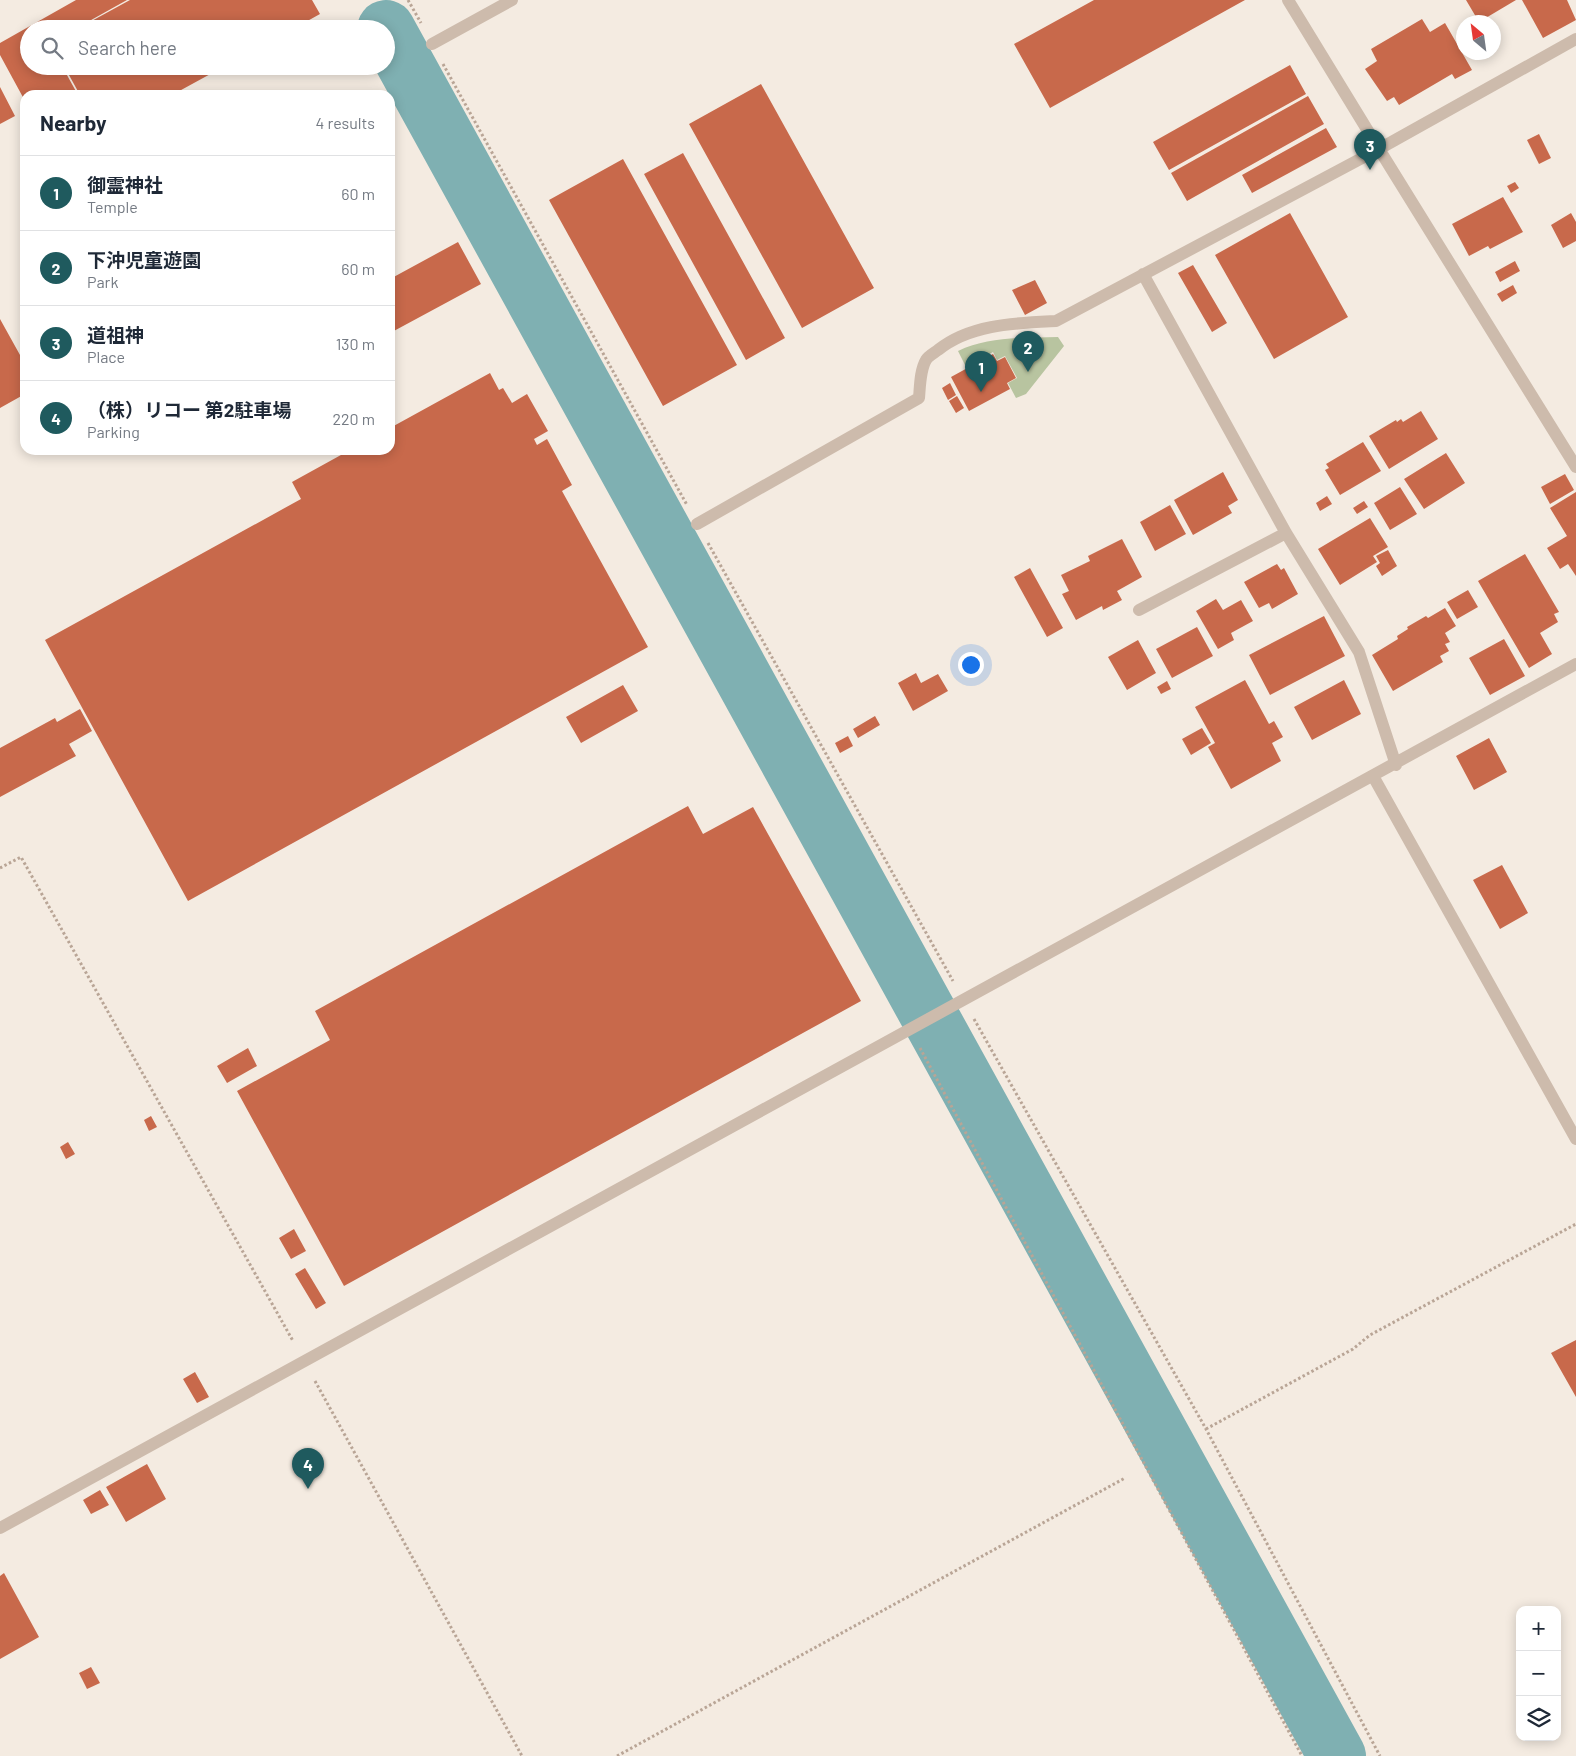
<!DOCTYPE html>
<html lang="en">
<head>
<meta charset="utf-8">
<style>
  :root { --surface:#fff; --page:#f6f6f7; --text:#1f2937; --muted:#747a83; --line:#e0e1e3; --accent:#1f5a5e }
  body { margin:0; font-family:Barlow,"Noto Sans JP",sans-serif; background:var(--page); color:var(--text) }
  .controls { position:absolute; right:15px; bottom:15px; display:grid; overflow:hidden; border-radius:10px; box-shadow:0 2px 12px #0003 }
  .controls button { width:45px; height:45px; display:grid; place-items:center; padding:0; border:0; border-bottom:1px solid var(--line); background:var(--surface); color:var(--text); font:25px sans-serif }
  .compass { position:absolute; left:1456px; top:15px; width:45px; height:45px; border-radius:50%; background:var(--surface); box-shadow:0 2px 12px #0003; rotate:331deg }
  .you { position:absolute; left:970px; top:664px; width:18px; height:18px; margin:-12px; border:4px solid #fff; border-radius:50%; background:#1a73e8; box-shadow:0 0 0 8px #1a73e833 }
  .badge { display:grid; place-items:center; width:32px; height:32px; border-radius:50%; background:var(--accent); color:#fff; font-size:16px; font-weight:700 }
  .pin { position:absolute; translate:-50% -41px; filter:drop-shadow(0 1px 2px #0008) }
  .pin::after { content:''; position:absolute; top:26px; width:18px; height:15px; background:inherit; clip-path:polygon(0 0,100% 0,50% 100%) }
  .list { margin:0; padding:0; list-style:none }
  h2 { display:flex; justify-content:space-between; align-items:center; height:65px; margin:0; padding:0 20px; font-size:21px }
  h2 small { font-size:16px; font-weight:400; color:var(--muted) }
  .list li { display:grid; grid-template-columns:32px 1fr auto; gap:15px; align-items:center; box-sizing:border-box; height:75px; padding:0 20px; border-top:1px solid var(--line) }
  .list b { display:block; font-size:19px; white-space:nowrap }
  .list p { margin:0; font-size:16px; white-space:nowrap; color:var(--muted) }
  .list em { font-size:16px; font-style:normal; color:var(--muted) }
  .icon { flex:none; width:28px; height:28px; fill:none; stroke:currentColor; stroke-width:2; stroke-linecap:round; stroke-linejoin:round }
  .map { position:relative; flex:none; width:1576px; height:1756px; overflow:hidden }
  .search { position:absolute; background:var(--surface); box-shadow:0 2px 12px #0003; left:20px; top:20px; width:375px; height:55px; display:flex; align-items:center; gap:12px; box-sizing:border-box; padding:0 18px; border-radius:28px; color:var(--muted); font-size:19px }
  .panel { position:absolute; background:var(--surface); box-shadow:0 2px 12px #0003; left:20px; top:90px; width:375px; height:365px; border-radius:15px }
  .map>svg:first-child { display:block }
</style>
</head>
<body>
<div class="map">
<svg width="1576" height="1756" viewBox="0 0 1576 1756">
  <rect width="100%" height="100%" fill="#f4ebe1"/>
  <path fill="#b8c4a0" d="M1058,337L1064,346L1026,394L1016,398L1008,383L1017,378L1005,356L997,360L993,352L966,367L958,351C989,336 1024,338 1058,337Z"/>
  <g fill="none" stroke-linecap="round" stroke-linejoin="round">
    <path stroke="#7fb0b2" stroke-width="58" d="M386,29L1337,1756"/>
  </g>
  <path fill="#c8694b" d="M76,0H127L75,29H29V66H62L78,95H25V101L0,55V43Z
    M130,0H312L320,14L293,29H77Z
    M1094,0H1245L1050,108L1014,44Z
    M1466,0H1516L1479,22Z
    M1522,0H1567L1576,20L1543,38Z
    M1422,19L1430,32L1445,23L1472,70L1455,79L1452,74L1399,105L1394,97L1387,101L1365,69L1377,61L1371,49Z
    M1290,65L1306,94L1169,170L1153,142Z
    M64,66H225L172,95H80Z
    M761,84L874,288L802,328L689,124Z
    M0,87L15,116L0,124Z
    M1308,96L1324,124L1187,201L1171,173Z
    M1326,128L1337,147L1252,193L1242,175Z
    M1539,134L1551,158L1539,164L1527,140Z
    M683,153L785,338L746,360L644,174Z
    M623,159L737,365L663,406L549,200Z
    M1515,182L1519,188L1511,193L1507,186Z
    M1503,197L1523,232L1490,249L1488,246L1469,256L1452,224Z
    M1290,213L1348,317L1274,359L1215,255Z
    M1571,213L1576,222V241L1563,248L1551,225Z
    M458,242L481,284L392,332L390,328V279Z
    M1515,261L1520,271L1500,282L1495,272Z
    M1193,265L1227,323L1212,332L1178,273Z
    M1035,280L1047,303L1025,315L1012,290Z
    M1513,285L1517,293L1502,302L1497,294Z
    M0,319L25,364V394L0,408Z
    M993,354L997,361L1005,357L1016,378L1007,383L1010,389L969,411L951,377Z
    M490,373L499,390L503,388L512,403L527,394L548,431L534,439L537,445L547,439L572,485L562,491L648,647L188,901L45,640L301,499L292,482L350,450H390V428Z
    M950,383L956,395L948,400L942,388Z
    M957,396L964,408L956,413L949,401Z
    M1421,411L1438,439L1389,469L1369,436L1396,420L1397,422L1401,419L1403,422Z
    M1363,442L1381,471L1340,495L1325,470L1329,468L1326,464Z
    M1446,453L1465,483L1424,509L1404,479Z
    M1223,472L1238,500L1228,506L1232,513L1193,535L1174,500Z
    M1565,474L1574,490L1550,504L1541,487Z
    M1400,487L1417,514L1390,530L1374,503Z
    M1576,492V576L1568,564L1560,569L1547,548L1567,536L1550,508Z
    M1327,496L1332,504L1320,511L1316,503Z
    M1364,501L1368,507L1357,514L1353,508Z
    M1170,505L1186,534L1155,551L1140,522Z
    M1370,518L1388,547L1373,556L1377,562L1340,585L1318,549Z
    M1122,539L1142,577L1117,591L1122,600L1103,610L1102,606L1076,620L1062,594L1069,591L1061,575L1090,561L1088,556Z
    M1388,550L1397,566L1382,576L1376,566L1380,563L1376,556Z
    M1525,554L1559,612L1554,614L1558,622L1540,633L1552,654L1529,668L1478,581Z
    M1277,564L1281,570L1284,568L1298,594L1272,609L1269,603L1259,608L1244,582Z
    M1030,568L1063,628L1047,637L1014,577Z
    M1468,590L1478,607L1457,619L1447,602Z
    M1216,599L1223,610L1241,600L1253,621L1231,633L1234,640L1218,649L1196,611Z
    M1445,608L1456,626L1445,633L1450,642L1445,644L1449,651L1440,656L1443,662L1393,691L1372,655L1398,639L1397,636L1408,629L1407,627L1426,616L1428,618Z
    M1324,616L1345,656L1270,695L1249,655Z
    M1197,627L1213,656L1172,678L1156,649Z
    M1504,639L1525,676L1490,695L1469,658Z
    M1138,640L1156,673L1127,690L1108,657Z
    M916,673L921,683L938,674L948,691L913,711L898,683Z
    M1245,680L1269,724L1274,721L1283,737L1272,743L1281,761L1231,789L1208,747L1215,743L1195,707Z
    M1344,680L1361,714L1312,740L1294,707Z
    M1167,681L1171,689L1161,694L1157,687Z
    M623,685L638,711L581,743L566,717Z
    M80,709L92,731L69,744L76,756L0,797V748L55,718L57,722Z
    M875,716L880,725L858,738L853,729Z
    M1202,728L1211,743L1191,755L1182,739Z
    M848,736L853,746L840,753L835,743Z
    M1489,738L1507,772L1474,790L1456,756Z
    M688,806L703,834L753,807L861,1001L344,1286L237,1091L330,1040L315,1011Z
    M1502,865L1528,913L1500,929L1473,880Z
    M248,1048L257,1066L227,1083L217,1066Z
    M151,1116L157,1127L149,1131L144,1120Z
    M68,1142L75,1154L66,1159L60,1147Z
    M294,1229L306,1251L291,1259L279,1238Z
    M305,1268L326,1303L316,1309L295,1274Z
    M1576,1340V1397L1551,1353Z
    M195,1372L209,1397L197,1403L183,1379Z
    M147,1464L166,1499L126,1522L106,1487Z
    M100,1490L109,1505L91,1514L83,1500Z
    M4,1573L39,1637L0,1659V1576Z
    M91,1667L100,1683L87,1689L79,1673Z"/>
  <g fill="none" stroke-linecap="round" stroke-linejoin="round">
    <path stroke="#b9a596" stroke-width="3" stroke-dasharray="2.5 2.5" stroke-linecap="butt" d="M408,0L421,23
      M443,64L687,505
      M708,543L953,981
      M0,868L21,857L293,1341
      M974,1019L1206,1429L1380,1756
      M920,1048L1302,1756
      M315,1381L522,1756
      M1206,1429L1353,1349L1370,1335L1576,1224
      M617,1756L1125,1478"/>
    <path stroke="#cdbbac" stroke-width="12" d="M1576,39L1379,149L1576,467
      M432,44L512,0
      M1143,274L1286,533L1359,652L1396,765
      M697,524L919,398C920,387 920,370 926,360C928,356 934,353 938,350C970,324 1016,323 1056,321L1379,149L1288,0
      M1139,610L1286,533
      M1373,776L1576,1139
      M0,1528L1576,664"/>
  </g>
</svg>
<div class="controls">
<button>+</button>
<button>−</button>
<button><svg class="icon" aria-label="layers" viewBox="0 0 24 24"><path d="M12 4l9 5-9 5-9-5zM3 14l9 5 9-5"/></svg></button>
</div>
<svg class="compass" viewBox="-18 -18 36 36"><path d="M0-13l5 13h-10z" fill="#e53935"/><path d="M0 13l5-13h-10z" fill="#747a83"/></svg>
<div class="you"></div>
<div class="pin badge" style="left:981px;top:392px">1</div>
<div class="pin badge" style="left:1028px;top:372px">2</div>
<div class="pin badge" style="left:1370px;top:170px">3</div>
<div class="pin badge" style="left:308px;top:1489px">4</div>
<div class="search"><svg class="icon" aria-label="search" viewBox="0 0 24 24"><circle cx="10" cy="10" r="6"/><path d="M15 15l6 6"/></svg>Search here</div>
<section class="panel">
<h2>Nearby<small>4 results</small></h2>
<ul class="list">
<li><span class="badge">1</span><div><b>御霊神社</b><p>Temple</p></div><em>60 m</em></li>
<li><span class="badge">2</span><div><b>下沖児童遊園</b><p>Park</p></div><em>60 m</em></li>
<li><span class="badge">3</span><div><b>道祖神</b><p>Place</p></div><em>130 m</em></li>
<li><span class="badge">4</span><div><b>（株）リコー 第2駐車場</b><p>Parking</p></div><em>220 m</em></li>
</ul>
</section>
</div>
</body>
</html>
